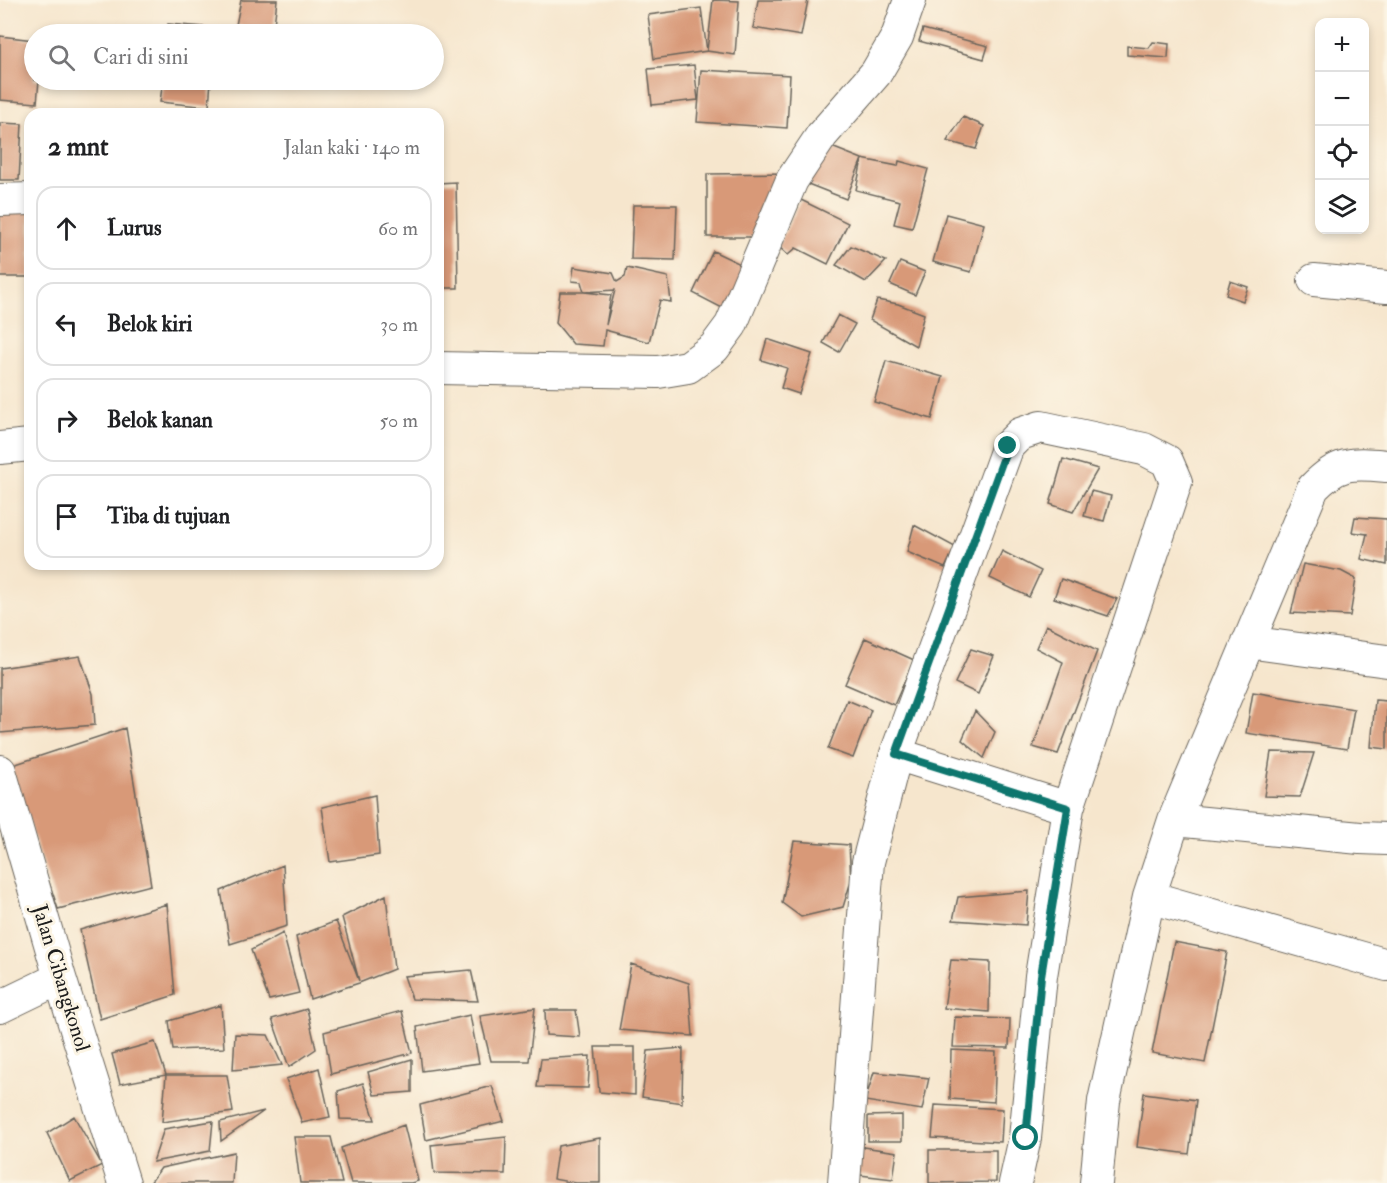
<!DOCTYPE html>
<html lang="id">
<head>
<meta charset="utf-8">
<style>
  :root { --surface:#fff; --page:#f6f6f6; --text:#202124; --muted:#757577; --line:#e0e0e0 }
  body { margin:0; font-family:"IM FELL Double Pica",serif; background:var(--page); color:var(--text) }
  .controls { position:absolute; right:18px; top:18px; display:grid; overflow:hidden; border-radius:12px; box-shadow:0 3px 9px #0003 }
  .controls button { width:54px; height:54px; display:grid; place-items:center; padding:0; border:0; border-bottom:2px solid var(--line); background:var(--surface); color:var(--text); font:30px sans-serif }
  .stop { position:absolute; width:18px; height:18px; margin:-14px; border:4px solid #0f766e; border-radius:50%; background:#fff }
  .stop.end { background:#0f766e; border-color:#fff; box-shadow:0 2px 6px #0008 }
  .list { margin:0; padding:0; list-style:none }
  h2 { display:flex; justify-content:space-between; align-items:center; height:78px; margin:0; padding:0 24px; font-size:26px }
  h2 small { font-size:20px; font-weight:400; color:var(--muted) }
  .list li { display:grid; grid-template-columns:39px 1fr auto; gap:18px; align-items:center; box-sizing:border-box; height:84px; margin:0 12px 12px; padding:0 12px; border:2px solid var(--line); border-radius:18px }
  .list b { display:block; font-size:22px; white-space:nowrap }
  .list em { font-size:20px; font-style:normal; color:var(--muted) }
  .icon { flex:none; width:33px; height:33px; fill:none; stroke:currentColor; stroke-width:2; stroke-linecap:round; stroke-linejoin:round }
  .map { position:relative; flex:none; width:1387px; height:1183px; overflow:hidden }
  .search { position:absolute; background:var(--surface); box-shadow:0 3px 9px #0003; left:24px; top:24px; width:420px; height:66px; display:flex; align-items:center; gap:15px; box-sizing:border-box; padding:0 21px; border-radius:33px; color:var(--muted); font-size:22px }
  .panel { position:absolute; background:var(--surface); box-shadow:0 3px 9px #0003; left:24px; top:108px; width:420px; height:462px; border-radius:18px }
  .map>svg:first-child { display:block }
</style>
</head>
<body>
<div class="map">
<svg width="1387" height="1183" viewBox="0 0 1387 1183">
  <rect width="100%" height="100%" fill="#fcf5e5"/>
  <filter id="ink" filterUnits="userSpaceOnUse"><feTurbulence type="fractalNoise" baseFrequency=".0167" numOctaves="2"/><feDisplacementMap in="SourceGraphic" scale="12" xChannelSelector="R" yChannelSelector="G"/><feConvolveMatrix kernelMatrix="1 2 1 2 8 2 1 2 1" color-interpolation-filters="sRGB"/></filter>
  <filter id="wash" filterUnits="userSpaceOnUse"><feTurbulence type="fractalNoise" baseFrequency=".008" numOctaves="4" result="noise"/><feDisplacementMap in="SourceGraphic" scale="24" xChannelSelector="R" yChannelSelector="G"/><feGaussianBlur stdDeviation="1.35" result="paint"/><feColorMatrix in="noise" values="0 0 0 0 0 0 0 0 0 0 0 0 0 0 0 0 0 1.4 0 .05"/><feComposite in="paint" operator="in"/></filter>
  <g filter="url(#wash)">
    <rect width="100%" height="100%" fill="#f6e6cd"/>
    <g id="blocks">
      <path fill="#d89978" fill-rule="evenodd" d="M241,0H277L273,33L236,25Z
        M713,0L739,1L735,55L707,51Z
        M758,0H808L801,36L753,28Z
        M701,8L707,51L654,59L648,15Z
        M168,24L216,28L215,34H167Z
        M923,29L988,46L984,59L919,41Z
        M0,36L34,40V80H39L37,103L0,100Z
        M1153,42L1169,44L1168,58L1127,55V46L1149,48Z
        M694,65L698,100L652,105L648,69Z
        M701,70L790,75L787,128L697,122Z
        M163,80H211L209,107L160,102Z
        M963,117L984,126L976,149L947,141Z
        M0,123L22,124L19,180H0Z
        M824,144L862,159L898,166L899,161L928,169L912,228L894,224L900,201L856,190L862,159L846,199L808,184Z
        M785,173L757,237H707V174Z
        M456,182L458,288H438V183Z
        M801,200L848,223L828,264L796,248L788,255L778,246Z
        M633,205H677L675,260L631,259Z
        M30,207V277H0V209Z
        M946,214L984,224L971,272L933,262Z
        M851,246L886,261L866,282L836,265Z
        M713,251L749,268L728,311L693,293Z
        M900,262L925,272L915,295L890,284Z
        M574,267L613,273L617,282L625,277L627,268L668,277L671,302L660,300L649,342L605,330L603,346L573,344L556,323L560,292H584L581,282L572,281ZM615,290L606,325L611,295L584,292Z
        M1230,281L1248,287L1243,301L1226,295Z
        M877,300L898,304L924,314L916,346L870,320Z
        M838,315L855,324L839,352L823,343Z
        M767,339L812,354L799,394L781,388L787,368L761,360Z
        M886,361L943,377L932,419L874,402Z
        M1063,459L1098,469L1073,512L1050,504Z
        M1091,491L1111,496L1104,521L1084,516Z
        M1355,517L1387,519V565L1361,559L1367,534L1352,532Z
        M914,525L955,547L945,568L907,552Z
        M1002,551L1041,571L1029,597L990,578Z
        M1303,564L1341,571L1356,579L1350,616L1291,613Z
        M1061,579L1117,599L1108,616L1054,598Z
        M1046,625L1097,651L1058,754L1033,747L1063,662L1036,648Z
        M865,638L914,660L894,705L845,684Z
        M971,649L994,656L978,694L955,683Z
        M80,656L93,694L95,725L0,733V668Z
        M1253,692L1354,709L1347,749L1246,733Z
        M847,700L871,710L853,758L828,749Z
        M1375,700L1387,701V749L1371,747Z
        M975,711L995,732L984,758L962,740Z
        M125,728L151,885L58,909L10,766Z
        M1271,752L1314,753L1300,797L1264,796Z
        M375,795L379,855L330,862L322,807Z
        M794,841L849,845L851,881L843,907L801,917L782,903Z
        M283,865L287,926L230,944L221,891Z
        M1029,891L1026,925L953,920L958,897Z
        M386,895L394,969L359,983L310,999L296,937L336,921L359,981L342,917Z
        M167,904L175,995L100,1019L80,930Z
        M283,933L299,993L269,1000L251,950Z
        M1174,942L1227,952L1205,1063L1152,1053Z
        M951,960L990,962L989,1012L944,1008Z
        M631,964L689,983L693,1036L619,1030Z
        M471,970L478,1001L412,999L404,976Z
        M221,1005L224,1048L173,1050L169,1021Z
        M535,1008L529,1061H491L480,1016Z
        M307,1009L316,1049L289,1067L272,1019Z
        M545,1010H576L580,1037L546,1035Z
        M402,1011L412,1053L331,1074L324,1032Z
        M470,1015L479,1063L422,1071L417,1027Z
        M955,1017L1010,1019L1009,1048L953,1047Z
        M235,1034L268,1035L282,1065L233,1070Z
        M155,1042L166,1075L120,1084L112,1054Z
        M595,1047H635V1095L599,1092Z
        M683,1048L682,1103L642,1097L648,1051Z
        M951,1050L996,1052L994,1102L950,1099Z
        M590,1056L588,1088L537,1087L541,1059Z
        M412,1059V1092L374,1095L368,1072Z
        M319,1068L330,1117L302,1123L286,1079Z
        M874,1072L929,1078L922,1110L865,1101Z
        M166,1075H227L233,1112L162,1122Z
        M363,1083L375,1120L340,1119L338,1091Z
        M492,1086L504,1121L426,1140L420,1105Z
        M1144,1093L1196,1100L1189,1154L1137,1147Z
        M935,1105L1003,1109L1001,1142L932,1138Z
        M264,1111L221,1141L220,1122Z
        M902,1115V1141H868V1116Z
        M74,1116L102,1165L70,1181L47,1133Z
        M213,1121L210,1151L153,1162L164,1129Z
        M404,1125L418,1181L411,1183H351L341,1148Z
        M294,1137H331L342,1183H300Z
        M506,1137L505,1174L434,1173L431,1145Z
        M600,1138V1183H575L553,1179L558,1146Z
        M856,1146L897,1152L893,1179L852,1174Z
        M929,1150H996V1182L929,1183Z
        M234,1152L232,1183H150L161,1168Z"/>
    </g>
  </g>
  <g filter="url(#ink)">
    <use href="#blocks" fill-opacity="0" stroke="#68635a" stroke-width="1.5"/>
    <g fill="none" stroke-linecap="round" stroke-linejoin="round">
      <g stroke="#68635a" stroke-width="34">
        <path id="minor" d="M0,200L30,199
          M1314,280L1387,287
          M438,368L658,372L688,367L714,348L731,325L792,180L822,135L876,73L897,37L910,0
          M0,448L30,445
          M1248,642L1387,661
          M896,754L1008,446L1020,434L1041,427L1144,449L1167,461L1176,482L1068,808L1041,976L1025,1138L1015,1183
          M0,771L60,978L124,1183
          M1174,820L1360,838L1387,839
          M1149,897L1387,965
          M0,1007L60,978
          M844,1183L868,862L896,754L1068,808
          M1096,1183L1104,1101L1149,897L1174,820L1313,488C1339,461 1352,463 1387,466"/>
      </g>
      <use href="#minor" stroke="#fff" stroke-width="32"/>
    </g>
  </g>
  <g fill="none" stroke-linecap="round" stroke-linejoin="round" filter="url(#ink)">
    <path stroke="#0f766e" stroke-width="8" d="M1008,446L896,754L1068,808L1041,976L1026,1138"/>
  </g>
  <g text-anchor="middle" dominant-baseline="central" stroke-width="6" stroke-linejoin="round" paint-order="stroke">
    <g font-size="21" fill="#1c1c1c" stroke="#fcf5e5">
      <text transform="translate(61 978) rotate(73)">Jalan Cibangkonol</text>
    </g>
  </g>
</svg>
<div class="controls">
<button>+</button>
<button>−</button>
<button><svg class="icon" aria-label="locate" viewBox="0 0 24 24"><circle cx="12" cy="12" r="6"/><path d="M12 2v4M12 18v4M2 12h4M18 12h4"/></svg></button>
<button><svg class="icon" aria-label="layers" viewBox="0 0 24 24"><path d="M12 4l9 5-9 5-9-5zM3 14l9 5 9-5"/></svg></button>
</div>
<div class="stop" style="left:1026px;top:1138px"></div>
<div class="stop end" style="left:1008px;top:446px"></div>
<div class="search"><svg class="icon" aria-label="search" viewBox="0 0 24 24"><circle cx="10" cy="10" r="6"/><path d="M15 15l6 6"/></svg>Cari di sini</div>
<section class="panel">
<h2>2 mnt<small>Jalan kaki · 140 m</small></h2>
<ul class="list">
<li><svg class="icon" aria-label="ahead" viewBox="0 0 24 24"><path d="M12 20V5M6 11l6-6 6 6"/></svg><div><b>Lurus</b></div><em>60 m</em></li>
<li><svg class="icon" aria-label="left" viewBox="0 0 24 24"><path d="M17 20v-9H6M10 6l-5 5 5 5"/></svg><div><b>Belok kiri</b></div><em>30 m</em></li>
<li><svg class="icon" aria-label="right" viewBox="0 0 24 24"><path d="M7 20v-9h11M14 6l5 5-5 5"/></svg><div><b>Belok kanan</b></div><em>50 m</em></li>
<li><svg class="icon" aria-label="arrive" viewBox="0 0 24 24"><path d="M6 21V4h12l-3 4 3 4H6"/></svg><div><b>Tiba di tujuan</b></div></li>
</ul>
</section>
</div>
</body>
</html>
